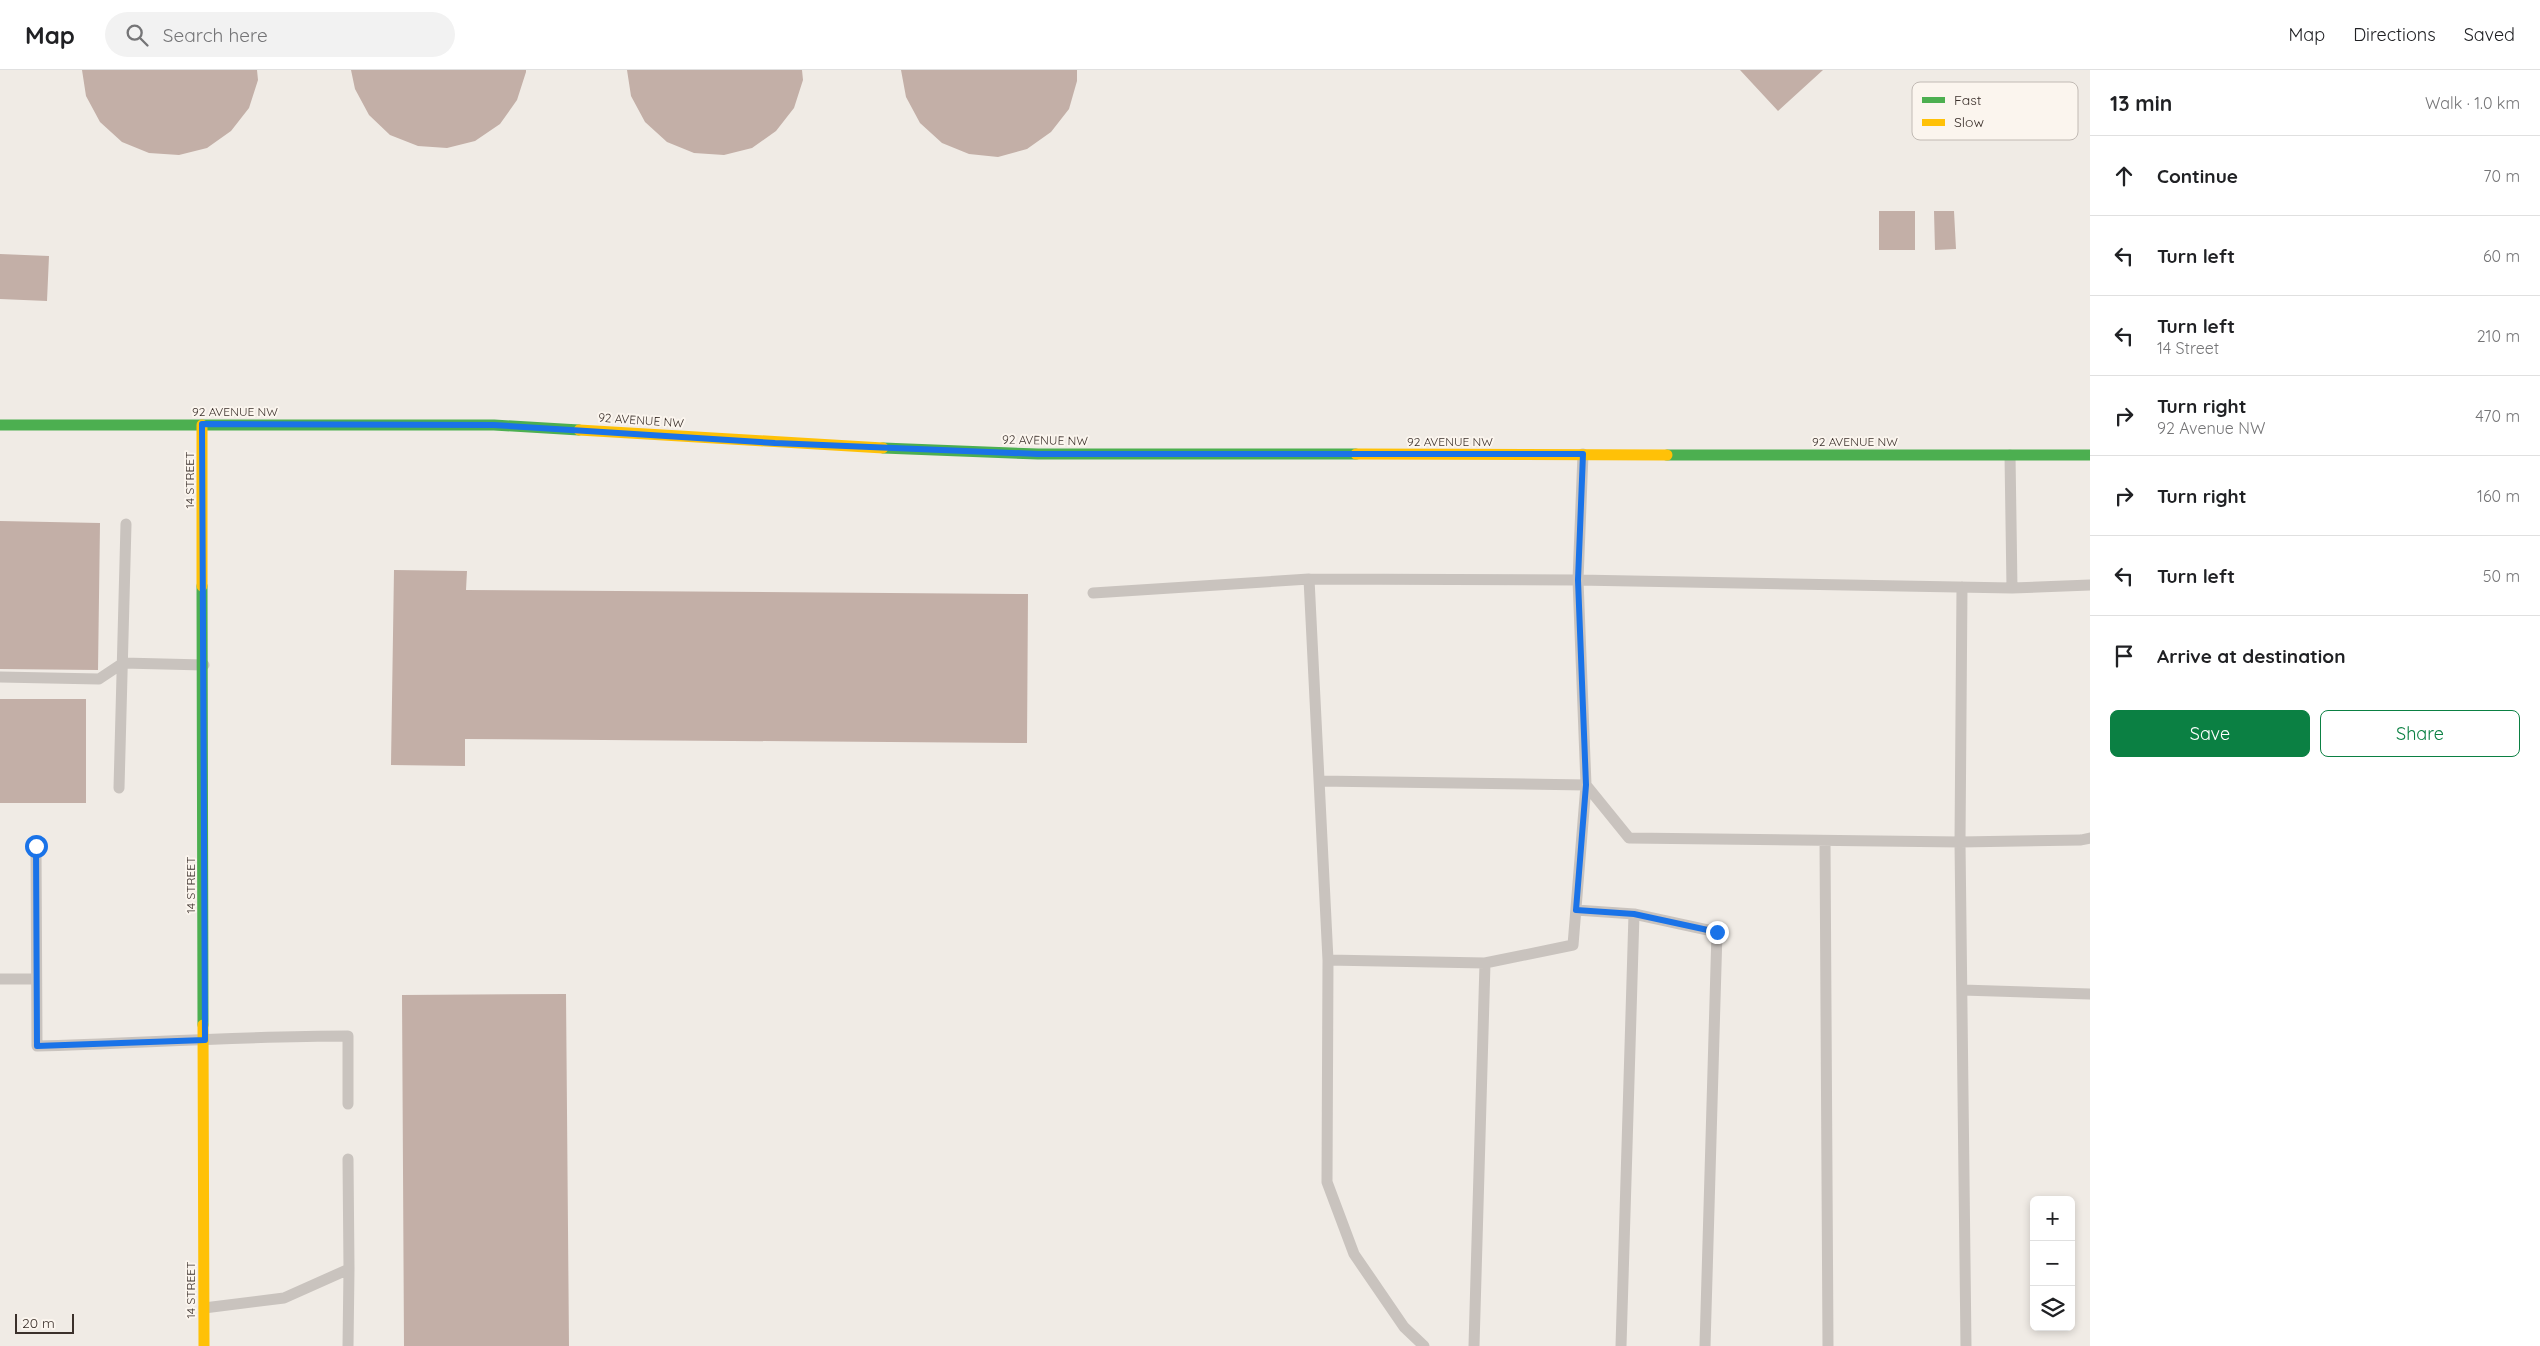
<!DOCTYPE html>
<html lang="en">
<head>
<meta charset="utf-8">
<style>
  :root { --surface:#fff; --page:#f2f2f2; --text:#202124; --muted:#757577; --line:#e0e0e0; --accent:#0b8043 }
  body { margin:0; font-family:Quicksand,sans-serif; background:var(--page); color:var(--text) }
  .controls { position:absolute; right:15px; bottom:15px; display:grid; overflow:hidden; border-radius:8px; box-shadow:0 2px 8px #0003 }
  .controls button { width:45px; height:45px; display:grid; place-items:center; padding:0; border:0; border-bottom:1px solid var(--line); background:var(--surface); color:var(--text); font:25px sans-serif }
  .scale { position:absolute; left:15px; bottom:12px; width:59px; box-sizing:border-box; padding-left:5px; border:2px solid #3b302b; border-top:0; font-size:14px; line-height:18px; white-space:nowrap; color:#3b302b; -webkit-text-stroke:4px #fbf5ee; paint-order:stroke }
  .stop { position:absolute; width:15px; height:15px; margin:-11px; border:4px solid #1a73e8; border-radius:50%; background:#fff }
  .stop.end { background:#1a73e8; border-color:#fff; box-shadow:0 1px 5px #0008 }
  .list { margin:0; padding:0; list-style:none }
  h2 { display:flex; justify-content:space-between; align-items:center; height:65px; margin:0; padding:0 20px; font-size:21px }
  h2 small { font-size:16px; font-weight:400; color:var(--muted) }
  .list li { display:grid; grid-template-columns:32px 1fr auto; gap:15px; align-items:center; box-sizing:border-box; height:80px; padding:0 20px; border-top:1px solid var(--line) }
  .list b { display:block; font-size:19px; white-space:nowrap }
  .list p { margin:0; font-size:16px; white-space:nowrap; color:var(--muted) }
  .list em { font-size:16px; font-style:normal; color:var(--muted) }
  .actions { display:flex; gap:10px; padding:15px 20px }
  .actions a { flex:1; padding:11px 0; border:1px solid var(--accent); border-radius:8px; text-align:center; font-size:18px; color:var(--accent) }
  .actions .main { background:var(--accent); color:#fff }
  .icon { flex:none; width:28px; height:28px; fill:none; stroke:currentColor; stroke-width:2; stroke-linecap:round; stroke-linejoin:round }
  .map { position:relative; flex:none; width:2090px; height:1276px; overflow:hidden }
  header { display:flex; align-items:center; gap:30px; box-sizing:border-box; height:70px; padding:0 25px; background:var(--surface); border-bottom:1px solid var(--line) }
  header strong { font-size:24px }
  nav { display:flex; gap:28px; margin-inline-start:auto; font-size:18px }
  .search { width:350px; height:45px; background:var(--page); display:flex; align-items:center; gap:12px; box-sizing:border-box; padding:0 18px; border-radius:28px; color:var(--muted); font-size:19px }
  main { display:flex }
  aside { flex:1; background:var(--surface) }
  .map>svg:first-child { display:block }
</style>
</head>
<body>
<header>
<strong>Map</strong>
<div class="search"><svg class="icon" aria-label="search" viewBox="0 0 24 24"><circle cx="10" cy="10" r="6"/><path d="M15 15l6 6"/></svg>Search here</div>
<nav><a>Map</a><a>Directions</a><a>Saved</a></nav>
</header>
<main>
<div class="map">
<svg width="2090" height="1276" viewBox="0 0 2090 1276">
  <rect width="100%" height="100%" fill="#f0ebe5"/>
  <path fill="#c3afa7" d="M82,0H257L258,10L249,38L231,61L207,78L179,85L149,83L122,72L100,52L86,26Z
    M351,0H526V2L517,30L500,54L475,71L447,78L418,76L390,65L369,45L355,19Z
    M627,0H802L803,10L794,38L776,61L752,78L724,85L694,83L667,72L645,52L631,26Z
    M901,0H1077V11L1069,39L1051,62L1027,79L998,87L969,84L942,73L920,53L906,27Z
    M1740,0H1823L1778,41Z
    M1879,141H1915V180H1879Z
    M1934,141H1954L1956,179L1935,180Z
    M0,184L49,186L47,231L0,229Z
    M0,451L100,453L98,600L0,599Z
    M394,500L467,501L466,520L1028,524L1027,673L465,669V696L391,695Z
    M0,629H86V733H0Z
    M566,924L569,1276H404L402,925Z"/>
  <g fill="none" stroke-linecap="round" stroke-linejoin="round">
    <path stroke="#c9c3be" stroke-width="11" d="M1583,384L1578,510L1309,509L1328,890L1485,893L1573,875L1586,715L1578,510L2012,518L2010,385
      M1962,517L1960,772L2081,770L2090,768
      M2012,518L2090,515
      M1093,523L1309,509
      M0,607L99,609L123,593L204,595
      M1319,711L1586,715L1629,768L1960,772L1966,1276
      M119,718L126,454
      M1825,771L1828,1276
      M36,776L37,976C141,973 244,966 348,966V1034
      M1576,840L1634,844L1717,862L1705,1276
      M1328,890L1327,1112L1354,1184L1404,1257L1424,1276
      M0,909H36
      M1962,920L2090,924
      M348,1089L349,1199
      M204,1238L284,1228L349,1199L348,1276
      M1474,1276L1485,893
      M1621,1276L1634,844"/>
    <path stroke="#4caf50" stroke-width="11" d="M0,355H494L579,360
      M883,378L1038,384H1356
      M1667,385H2090
      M202,516L203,955"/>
    <path stroke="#ffc107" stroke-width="11" d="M202,355V516
      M579,360L883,378
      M1356,384L1667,385
      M203,955L204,1276"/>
  </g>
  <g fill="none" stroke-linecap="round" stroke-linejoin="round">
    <path stroke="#1a73e8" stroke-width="6" d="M36,776L37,976L205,970L202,354L494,355L775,373L1038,384H1583L1578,510L1586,715L1576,840L1634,844L1717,862"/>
  </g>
  <g text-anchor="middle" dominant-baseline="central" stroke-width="4" stroke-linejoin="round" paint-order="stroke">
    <g font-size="12" fill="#3b302b" stroke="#fbf5ee">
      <text x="235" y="341">92 AVENUE NW</text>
      <text transform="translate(641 350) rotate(4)">92 AVENUE NW</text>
      <text transform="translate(1045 370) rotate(1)">92 AVENUE NW</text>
      <text x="1450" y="371">92 AVENUE NW</text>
      <text x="1855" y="371">92 AVENUE NW</text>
      <text transform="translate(189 410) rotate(-90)">14 STREET</text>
      <text transform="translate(190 815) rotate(-90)">14 STREET</text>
      <text transform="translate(190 1220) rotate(-90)">14 STREET</text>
    </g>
  </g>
  <rect x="1912" y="12" width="166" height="58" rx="8" fill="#fbf5ee" stroke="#c1bab4" stroke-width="1"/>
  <rect x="1922" y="27" width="23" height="6" fill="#4caf50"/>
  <rect x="1922" y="49" width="23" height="7" fill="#ffc107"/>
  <g font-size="14" fill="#3b302b">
    <text x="1954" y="35">Fast</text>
    <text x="1954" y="57">Slow</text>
  </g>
</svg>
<div class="controls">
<button>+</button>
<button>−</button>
<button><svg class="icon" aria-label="layers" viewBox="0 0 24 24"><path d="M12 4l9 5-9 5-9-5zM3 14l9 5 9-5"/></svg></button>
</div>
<div class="scale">20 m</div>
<div class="stop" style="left:36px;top:776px"></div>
<div class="stop end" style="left:1717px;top:862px"></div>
</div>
<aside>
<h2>13 min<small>Walk · 1.0 km</small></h2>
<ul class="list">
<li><svg class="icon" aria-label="ahead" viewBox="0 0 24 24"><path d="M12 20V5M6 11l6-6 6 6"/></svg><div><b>Continue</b></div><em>70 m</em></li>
<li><svg class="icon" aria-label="left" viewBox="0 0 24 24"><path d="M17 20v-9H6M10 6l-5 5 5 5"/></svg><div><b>Turn left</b></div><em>60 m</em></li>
<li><svg class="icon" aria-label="left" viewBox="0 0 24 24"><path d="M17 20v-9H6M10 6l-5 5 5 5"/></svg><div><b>Turn left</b><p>14 Street</p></div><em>210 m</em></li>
<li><svg class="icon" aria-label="right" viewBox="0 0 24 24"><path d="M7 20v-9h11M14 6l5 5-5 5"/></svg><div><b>Turn right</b><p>92 Avenue NW</p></div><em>470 m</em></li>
<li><svg class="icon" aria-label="right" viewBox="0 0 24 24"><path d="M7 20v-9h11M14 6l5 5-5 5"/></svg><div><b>Turn right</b></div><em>160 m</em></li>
<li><svg class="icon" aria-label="left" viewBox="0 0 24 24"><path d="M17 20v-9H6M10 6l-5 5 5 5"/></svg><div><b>Turn left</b></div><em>50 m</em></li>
<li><svg class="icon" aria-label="arrive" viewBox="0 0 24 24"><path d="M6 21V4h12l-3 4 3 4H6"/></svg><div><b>Arrive at destination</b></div></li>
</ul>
<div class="actions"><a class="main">Save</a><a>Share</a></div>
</aside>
</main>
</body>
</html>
